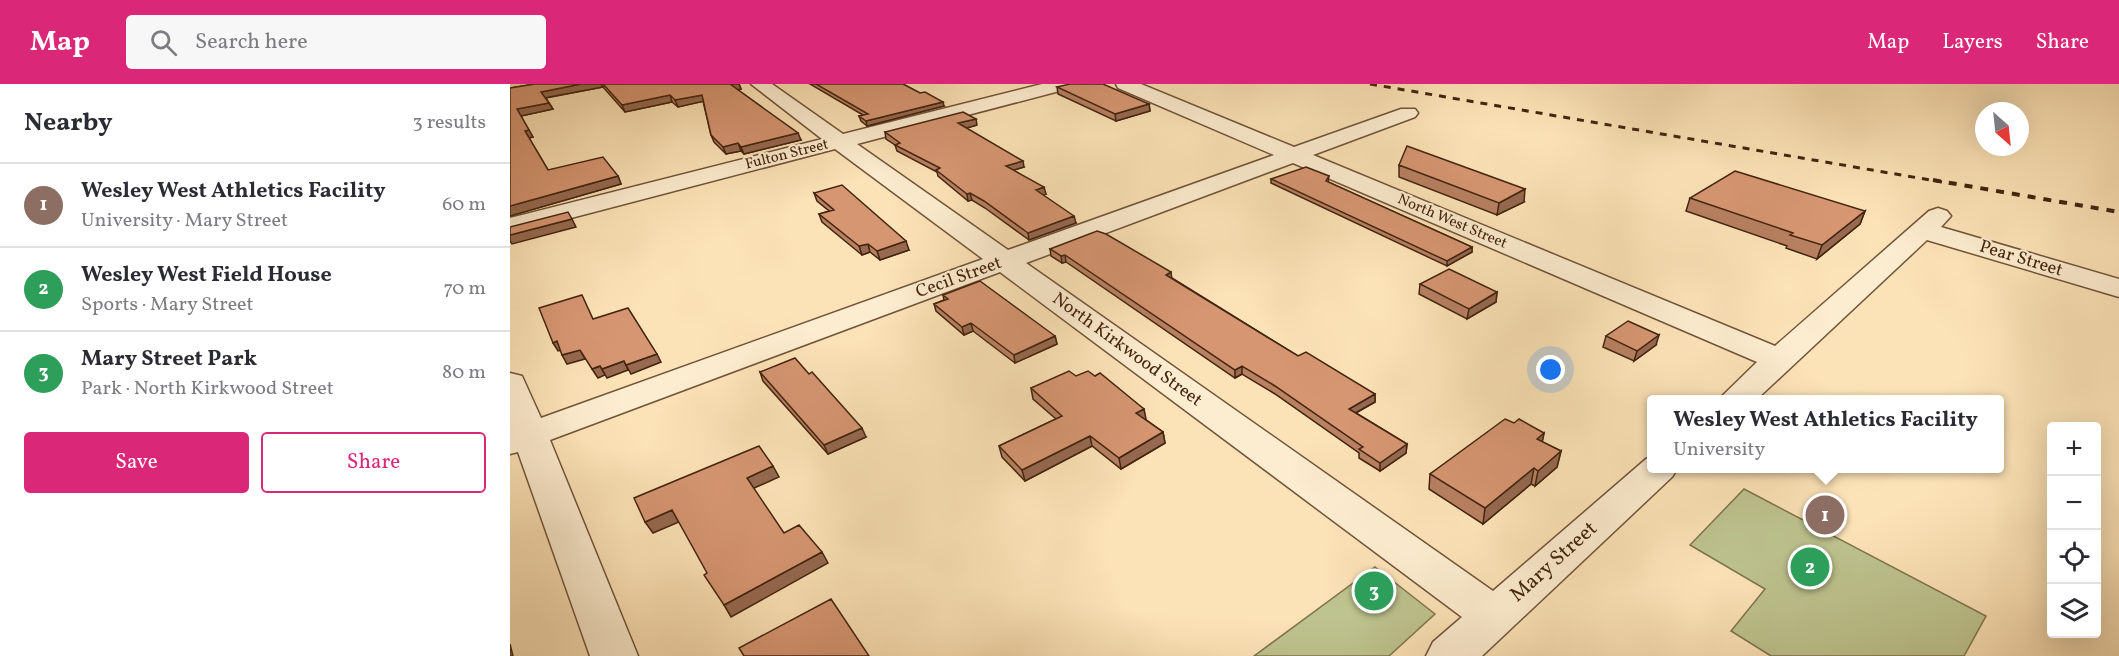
<!DOCTYPE html>
<html lang="en">
<head>
<meta charset="utf-8">
<style>
  :root { --surface:#fff; --page:#f7f7f7; --text:#2b2b33; --muted:#7c7c81; --line:#e1e1e2; --accent:#db2777 }
  body { margin:0; font-family:Vollkorn,serif; background:var(--page); color:var(--text) }
  .controls { position:absolute; right:18px; bottom:18px; display:grid; overflow:hidden; border-radius:6px; box-shadow:0 6px 24px #0002 }
  .controls button { width:54px; height:54px; display:grid; place-items:center; padding:0; border:0; border-bottom:2px solid var(--line); background:var(--surface); color:var(--text); font:30px sans-serif }
  .compass { position:absolute; left:1465px; top:18px; width:54px; height:54px; border-radius:50%; background:var(--surface); box-shadow:0 6px 24px #0002; rotate:153deg }
  .you { position:absolute; left:1041px; top:286px; width:21px; height:21px; margin:-15px; border:4px solid #fff; border-radius:50%; background:#1a73e8; box-shadow:0 0 0 9px #1a73e833 }
  .badge { display:grid; place-items:center; width:39px; height:39px; border-radius:50%; background:var(--accent); color:#fff; font-size:20px; font-weight:700 }
  .pin { position:absolute; translate:-50% -50%; border:3px solid #fff; box-shadow:0 2px 6px #0006 }
  .popup { position:absolute; left:1137px; top:311px; width:357px; height:78px; box-sizing:border-box; display:grid; place-content:center; border-radius:6px; background:var(--surface); filter:drop-shadow(0 2px 4px #0005); font-size:20px; white-space:nowrap; color:var(--muted) }
  .popup b { font-size:22px; color:var(--text) }
  .popup::after { content:''; position:absolute; left:50%; top:100%; margin-left:-12px; border:12px solid transparent; border-top-color:var(--surface) }
  .list { margin:0; padding:0; list-style:none }
  h2 { display:flex; justify-content:space-between; align-items:center; height:78px; margin:0; padding:0 24px; font-size:26px }
  h2 small { font-size:20px; font-weight:400; color:var(--muted) }
  .list li { display:grid; grid-template-columns:39px 1fr auto; gap:18px; align-items:center; box-sizing:border-box; height:84px; padding:0 24px; border-top:2px solid var(--line) }
  .list b { display:block; font-size:22px; white-space:nowrap }
  .list p { margin:0; font-size:20px; white-space:nowrap; color:var(--muted) }
  .list em { font-size:20px; font-style:normal; color:var(--muted) }
  .actions { display:flex; gap:12px; padding:18px 24px }
  .actions a { flex:1; padding:14px 0; border:2px solid var(--accent); border-radius:6px; text-align:center; font-size:21px; color:var(--accent) }
  .actions .main { background:var(--accent); color:#fff }
  .icon { flex:none; width:33px; height:33px; fill:none; stroke:currentColor; stroke-width:2; stroke-linecap:round; stroke-linejoin:round }
  .map { position:relative; flex:none; width:1609px; height:572px; overflow:hidden }
  header { display:flex; align-items:center; gap:36px; box-sizing:border-box; height:84px; padding:0 30px; background:var(--accent); color:#fff }
  header strong { font-size:28px }
  nav { display:flex; gap:33px; margin-inline-start:auto; font-size:21px }
  .search { width:420px; height:54px; background:var(--page); display:flex; align-items:center; gap:15px; box-sizing:border-box; padding:0 21px; border-radius:6px; color:var(--muted); font-size:22px }
  main { display:flex }
  aside { flex:1; background:var(--surface) }
  .map>svg:first-child { display:block }
</style>
</head>
<body>
<header>
<strong>Map</strong>
<div class="search"><svg class="icon" aria-label="search" viewBox="0 0 24 24"><circle cx="10" cy="10" r="6"/><path d="M15 15l6 6"/></svg>Search here</div>
<nav><a>Map</a><a>Layers</a><a>Share</a></nav>
</header>
<main>
<aside>
<h2>Nearby<small>3 results</small></h2>
<ul class="list">
<li><span class="badge" style="background:#8d6e63">1</span><div><b>Wesley West Athletics Facility</b><p>University · Mary Street</p></div><em>60 m</em></li>
<li><span class="badge" style="background:#2e9e5b">2</span><div><b>Wesley West Field House</b><p>Sports · Mary Street</p></div><em>70 m</em></li>
<li><span class="badge" style="background:#2e9e5b">3</span><div><b>Mary Street Park</b><p>Park · North Kirkwood Street</p></div><em>80 m</em></li>
</ul>
<div class="actions"><a class="main">Save</a><a>Share</a></div>
</aside>
<div class="map">
<svg width="1609" height="572" viewBox="0 0 1609 572">
  <rect width="100%" height="100%" fill="#fce3b7"/>
  <filter id="stains"><feTurbulence type="fractalNoise" baseFrequency=".00333" numOctaves="4"/><feColorMatrix values="0 0 0 0 .2 0 0 0 0 .09 0 0 0 0 .02 0 0 0 .5 -.17"/></filter>
  <radialGradient id="worn" r=".72"><stop offset=".6" stop-color="#630" stop-opacity="0"/><stop offset="1" stop-color="#630" stop-opacity=".3"/></radialGradient>
  <path fill="#bec48f" stroke="#80744f" stroke-width="1.5" d="M1234,405L1476,532L1454,572H1261L1221,547L1255,505L1180,461Z
    M865,483L925,530L879,572H744Z"/>
  <g fill="none" stroke-linecap="round" stroke-linejoin="round">
    <g stroke="#715439" stroke-width="3">
      <path id="minor" d="M241,0H262L333,50L532,0H563L561,4L347,60L498,166L764,71L608,4L606,0H631L784,63L891,25H905L908,29L905,33L803,71L1265,262L1419,127L1428,124L1437,127L1441,132L1431,143L1609,195V213L1417,156L1246,316H1208L1247,278L783,79L516,179L983,507L1136,375L1141,373V384H1168L1162,393L972,572H916L923,558L952,533L490,188L40,356L128,572H80L8,368L0,370V289L12,292L31,334L473,175L325,65L0,150V134L312,55Z"/>
    </g>
    <g stroke="#43240f" stroke-width="3">
      <path id="trunk" d="M0,0H31L29,4L0,10Z"/>
    </g>
    <use href="#minor" fill="#fdedd0" fill-rule="evenodd"/>
    <use href="#trunk" fill="#fce3b7" fill-rule="evenodd"/>
    <path stroke="#43240f" stroke-width="3" stroke-dasharray="7 7" stroke-linecap="butt" d="M860,0L1432,98"/>
    <path stroke="#43240f" stroke-width="4" stroke-dasharray="8 8" stroke-linecap="butt" d="M1423,96L1609,128"/>
  </g>
  <path fill="#b88162" stroke="#43240f" stroke-width="1.5" d="M25,0H229L231,5L227,6L291,56L234,70L231,67L216,70L204,58L201,51L193,17L168,23L162,18L115,28L93,3L36,14L43,25L11,32L23,53L19,54L38,86L108,92L111,100L0,132V4Z
    M300,0H393L434,22L357,42L351,37L349,32L353,31Z
    M547,3L639,20L640,27L606,37L548,10Z
    M467,41L456,44L514,83L504,86L536,110L533,111L566,139L519,156L475,124L462,116L458,117L428,92L427,88L387,67L385,61L376,55L375,48Z
    M889,81L1014,118L987,131L889,93Z
    M819,92L818,98L962,163V168L937,182L761,99V95Z
    M304,109L399,166L370,176L360,168L352,171L312,138L309,130L319,127L307,117Z
    M1180,114L1355,127L1350,140L1307,175L1276,164L1277,162L1176,127Z
    M540,165L662,194L788,272L865,310V318L846,329L897,360L896,369L870,387L849,374V369L765,310L732,290L725,294L556,178L552,179L541,172Z
    M910,200L987,208L986,218L957,235L909,210Z
    M433,211L545,252L547,260L505,279L463,247L454,251L426,227L424,220L434,216Z
    M1096,252L1146,261L1124,277L1093,263Z
    M250,288L356,353L318,370L253,297Z
    M566,292H585L634,325L635,335L653,348L655,359L611,385L582,362L515,397L492,373L489,362L546,335L523,315L521,304Z
    M1004,339L1034,349L1032,358L1051,367L1047,383L1025,402L1021,400L973,440L919,405L920,390Z"/>
  <path fill="#966950" stroke="#43240f" stroke-width="1.5" d="M71,0H91L93,3L34,14L31,8Z
    M220,0H229L231,5L222,7Z
    M160,11L162,18L115,28L112,21Z
    M192,11L195,17L168,23L165,16Z
    M433,18L434,22L357,42L356,37Z
    M39,19L43,25L11,32L7,25Z
    M639,20L640,27L606,37L605,30Z
    M466,35L467,41L450,46L448,39Z
    M19,46L23,53L19,54L15,47Z
    M288,49L291,56L234,70L231,63Z
    M228,59L231,67L216,70L213,63Z
    M513,77L514,83L497,88L496,82Z
    M108,92L111,100L0,132V122Z
    M534,103L536,110L528,113L526,106Z
    M1015,105L1014,118L987,131L989,119Z
    M460,109L462,116L458,117L457,110Z
    M1355,127L1350,140L1307,175L1312,161Z
    M564,132L566,139L519,156L518,149Z
    M62,135L66,143L2,160L0,157V151Z
    M396,157L399,166L370,176L367,167Z
    M358,160L360,168L352,171L349,162Z
    M962,163V168L937,182V177Z
    M555,171L556,178L552,179L551,172Z
    M661,188L662,196L656,191Z
    M987,208L986,218L957,235L959,225Z
    M461,239L463,247L454,251L452,243Z
    M1149,251L1146,261L1124,277L1127,267Z
    M545,252L547,260L505,279L504,271Z
    M47,257L52,266L48,267L43,259Z
    M70,266L75,275L57,280L52,271Z
    M147,270L151,278L121,290L116,281Z
    M114,277L118,286L97,294L92,285Z
    M90,282L95,291L88,294L82,285Z
    M732,282V290L725,294V286Z
    M865,310V318L838,333L839,325Z
    M634,325L636,335L627,339L626,329Z
    M352,344L356,353L318,370L314,361Z
    M653,348L655,359L611,385L609,374Z
    M1034,349L1031,364L1027,355Z
    M580,352L582,362L515,397L512,386Z
    M897,360L896,369L870,387V379Z
    M1051,367L1047,383L1025,402L1028,387Z
    M263,382L269,393L242,405L237,394Z
    M1024,384L1021,400L973,440L975,424Z
    M162,426L169,438L143,449L135,438Z
    M312,468L318,479L221,533L214,521Z
    M0,560L3,572H0Z"/>
  <path fill="#d69672" stroke="#43240f" stroke-width="1.5" d="M25,0H71L31,8L39,19L7,25L19,46L15,47L38,86L93,73L108,92L0,122V4Z
    M93,0H222H220L288,49L231,63L228,59L213,63L201,51L192,11L165,16L160,11L112,21Z
    M306,0H393L410,9L415,8L433,18L356,37L349,32L358,30Z
    M560,0H593L639,20L605,30L547,3Z
    M453,28L466,35L448,39L513,77L496,82L534,103L526,106L564,132L518,149L474,117L460,109L457,110L426,86L430,84L385,61L390,59L375,48Z
    M897,62L1015,105L989,119L889,81Z
    M796,83L819,92L816,97L962,163L937,177L761,95Z
    M1225,87L1355,127L1312,161L1280,151L1283,149L1180,114Z
    M332,101L396,157L367,167L358,160L349,162L309,130L324,126L304,109Z
    M58,128L62,135L0,151V143Z
    M587,147L596,150L661,188L656,191L788,272L796,268L865,310L839,325L897,360L870,379L849,365L853,363L765,302L732,282L725,286L555,171L551,172L540,165Z
    M939,185L987,208L959,225L910,200Z
    M470,197L545,252L504,271L461,239L452,243L424,220L438,215L433,211Z
    M72,211L83,235L118,224L147,270L116,281L114,277L92,285L90,282L82,285L70,266L52,271L47,257L43,259L29,224Z
    M1118,237L1149,251L1127,267L1096,252Z
    M285,274L299,290L302,288L352,344L314,361L250,288Z
    M559,287L566,292L578,287L585,292L590,289L634,325L626,329L653,348L609,374L580,352L512,386L489,362L552,332L521,304Z
    M995,335L1004,339L1009,335L1034,349L1027,355L1051,367L1028,387L1024,384L975,424L920,390Z
    M249,362L263,382L237,394L274,449L289,441L312,468L214,521L194,491L197,489L162,426L135,438L124,414Z
    M321,515L359,572H234L229,564Z"/>
  <g text-anchor="middle" dominant-baseline="central" stroke-width="4.5" stroke-linejoin="round" paint-order="stroke">
    <g font-size="15" fill="#43240f" stroke="#fdedd0">
      <text transform="translate(277 71) rotate(-14)">Fulton Street</text>
      <text transform="translate(942 138) rotate(23)">North West Street</text>
    </g>
    <g font-size="18" fill="#43240f" stroke="#fdedd0">
      <text transform="translate(1511 175) rotate(17)">Pear Street</text>
      <text transform="translate(449 194) rotate(-20)">Cecil Street</text>
      <text transform="translate(617 266) rotate(36)">North Kirkwood Street</text>
    </g>
    <g font-size="21" fill="#43240f" stroke="#fdedd0">
      <text transform="translate(1044 478) rotate(-42)">Mary Street</text>
    </g>
  </g>
  <rect width="100%" height="100%" filter="url(#stains)"/>
  <rect width="100%" height="100%" fill="url(#worn)"/>
</svg>
<div class="controls">
<button>+</button>
<button>−</button>
<button><svg class="icon" aria-label="locate" viewBox="0 0 24 24"><circle cx="12" cy="12" r="6"/><path d="M12 2v4M12 18v4M2 12h4M18 12h4"/></svg></button>
<button><svg class="icon" aria-label="layers" viewBox="0 0 24 24"><path d="M12 4l9 5-9 5-9-5zM3 14l9 5 9-5"/></svg></button>
</div>
<svg class="compass" viewBox="-18 -18 36 36"><path d="M0-13l5 13h-10z" fill="#e53935"/><path d="M0 13l5-13h-10z" fill="#7c7c81"/></svg>
<div class="you"></div>
<div class="pin badge" style="left:1315px;top:431px;background:#8d6e63">1</div>
<div class="popup"><b>Wesley West Athletics Facility</b>University</div>
<div class="pin badge" style="left:1300px;top:483px;background:#2e9e5b">2</div>
<div class="pin badge" style="left:864px;top:507px;background:#2e9e5b">3</div>
</div>
</main>
</body>
</html>
